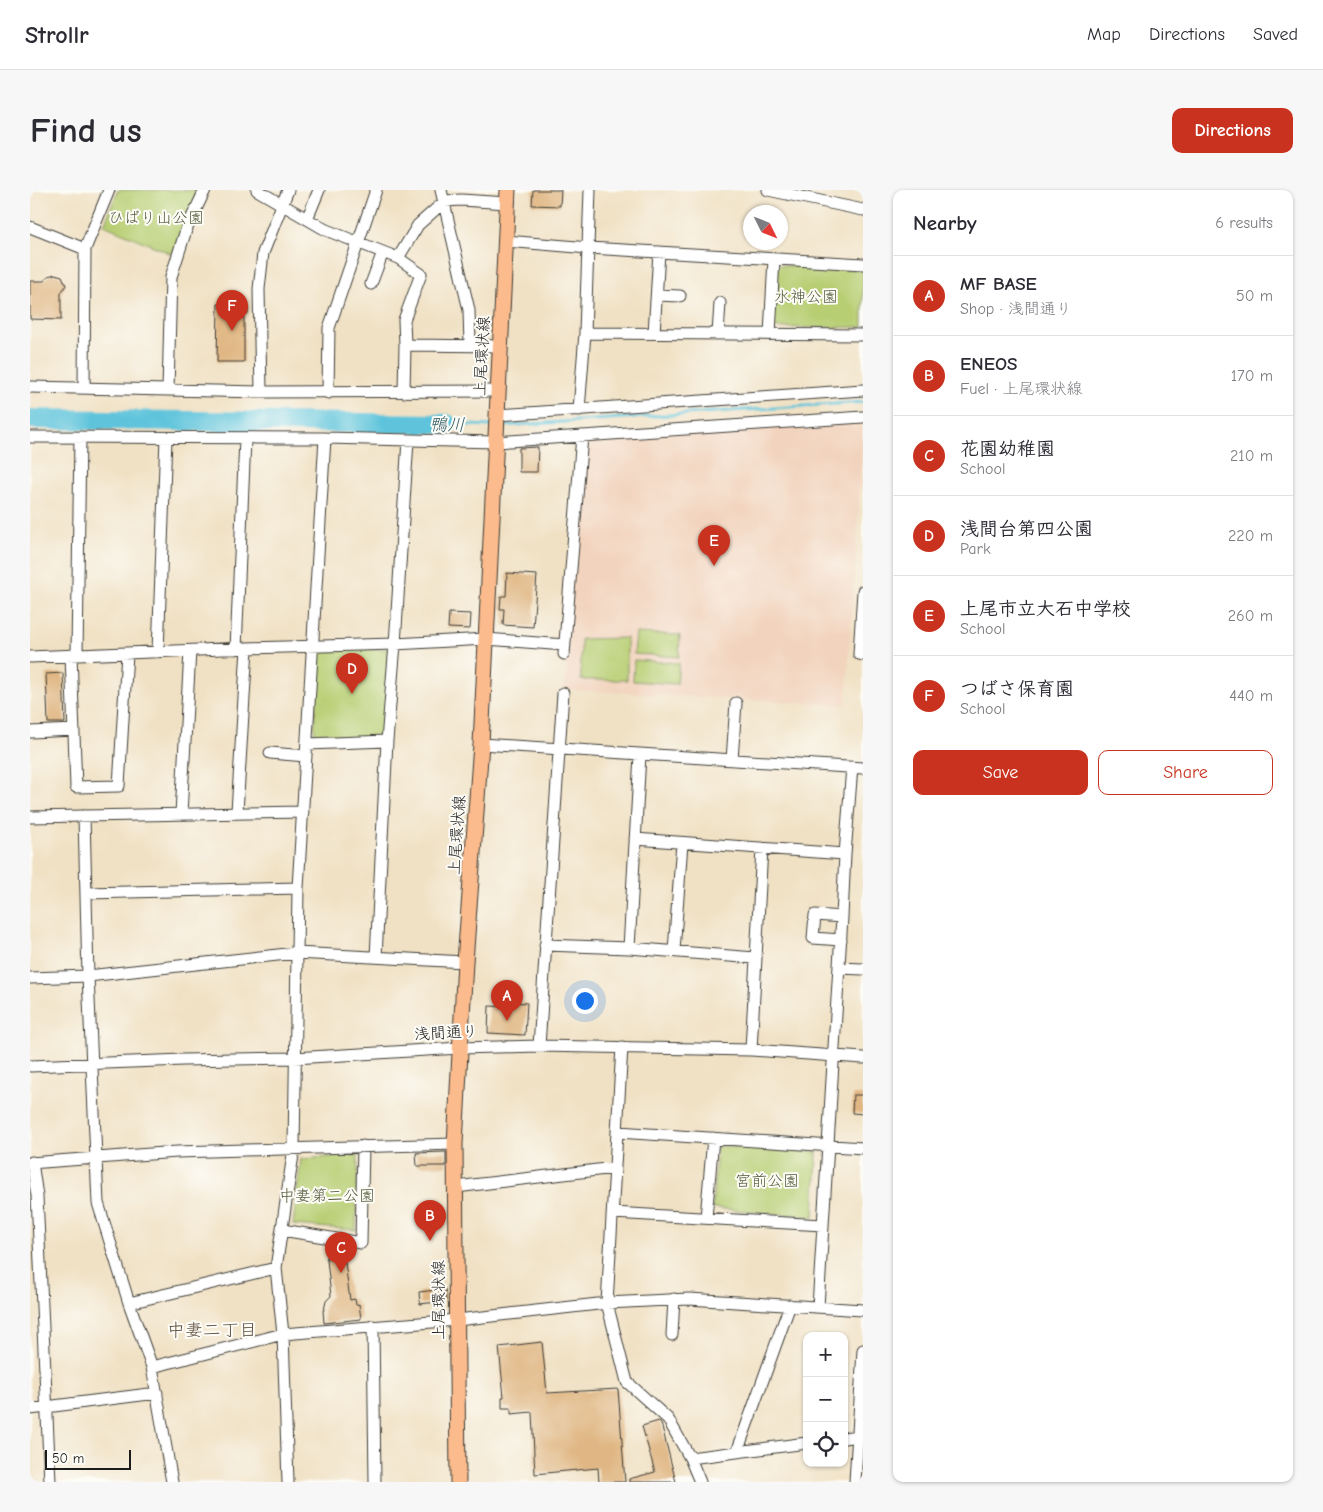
<!DOCTYPE html>
<html lang="en">
<head>
<meta charset="utf-8">
<style>
  :root { --surface:#fff; --page:#f7f7f7; --text:#2b2b33; --muted:#7c7c81; --line:#e1e1e2; --accent:#c8321e }
  body { margin:0; font-family:"Comic Neue","Klee One",sans-serif; background:var(--page); color:var(--text) }
  .controls { position:absolute; right:15px; bottom:15px; display:grid; overflow:hidden; border-radius:10px; box-shadow:0 1px 4px #0004 }
  .controls button { width:45px; height:45px; display:grid; place-items:center; padding:0; border:0; border-bottom:1px solid var(--line); background:var(--surface); color:var(--text); font:25px sans-serif }
  .compass { position:absolute; left:713px; top:15px; width:45px; height:45px; border-radius:50%; background:var(--surface); box-shadow:0 1px 4px #0004; rotate:133deg }
  .scale { position:absolute; left:15px; bottom:12px; width:86px; box-sizing:border-box; padding-left:5px; border:2px solid #1c1c1c; border-top:0; font-size:14px; line-height:18px; white-space:nowrap; color:#1c1c1c; -webkit-text-stroke:4px #fdfcf7; paint-order:stroke }
  .you { position:absolute; left:554px; top:810px; width:18px; height:18px; margin:-12px; border:4px solid #fff; border-radius:50%; background:#1a73e8; box-shadow:0 0 0 8px #1a73e833 }
  .badge { display:grid; place-items:center; width:32px; height:32px; border-radius:50%; background:var(--accent); color:#fff; font-size:16px; font-weight:700 }
  .pin { position:absolute; translate:-50% -41px; filter:drop-shadow(0 1px 2px #0008) }
  .pin::after { content:''; position:absolute; top:26px; width:18px; height:15px; background:inherit; clip-path:polygon(0 0,100% 0,50% 100%) }
  .list { margin:0; padding:0; list-style:none }
  h2 { display:flex; justify-content:space-between; align-items:center; height:65px; margin:0; padding:0 20px; font-size:21px }
  h2 small { font-size:16px; font-weight:400; color:var(--muted) }
  .list li { display:grid; grid-template-columns:32px 1fr auto; gap:15px; align-items:center; box-sizing:border-box; height:80px; padding:0 20px; border-top:1px solid var(--line) }
  .list b { display:block; font-size:19px; white-space:nowrap }
  .list p { margin:0; font-size:16px; white-space:nowrap; color:var(--muted) }
  .list em { font-size:16px; font-style:normal; color:var(--muted) }
  .actions { display:flex; gap:10px; padding:15px 20px }
  .actions a { flex:1; padding:11px 0; border:1px solid var(--accent); border-radius:10px; text-align:center; font-size:18px; color:var(--accent) }
  .actions .main { background:var(--accent); color:#fff }
  .icon { flex:none; width:28px; height:28px; fill:none; stroke:currentColor; stroke-width:2; stroke-linecap:round; stroke-linejoin:round }
  .map { position:relative; flex:none; width:833px; height:1292px; overflow:hidden; border-radius:10px }
  header { display:flex; align-items:center; gap:30px; box-sizing:border-box; height:70px; padding:0 25px; background:var(--surface); border-bottom:1px solid var(--line) }
  header strong { font-size:24px }
  nav { display:flex; gap:28px; margin-inline-start:auto; font-size:18px }
  .intro { display:flex; align-items:center; justify-content:space-between; box-sizing:border-box; height:120px; padding:0 30px }
  h1 { margin:0; font-size:35px }
  .button { padding:12px 22px; border-radius:10px; background:var(--accent); color:#fff; font-size:18px; font-weight:700 }
  main { display:flex; gap:30px; padding:0 30px }
  aside { flex:1; background:var(--surface); border-radius:10px; box-shadow:0 1px 4px #0004 }
  .map>svg:first-child { display:block }
</style>
</head>
<body>
<header>
<strong>Strollr</strong>
<nav><a>Map</a><a>Directions</a><a>Saved</a></nav>
</header>
<div class="intro"><h1>Find us</h1><a class="button">Directions</a></div>
<main>
<div class="map">
<svg width="833" height="1292" viewBox="0 0 833 1292">
  <rect width="100%" height="100%" fill="#fdfcf7"/>
  <filter id="ink" filterUnits="userSpaceOnUse"><feTurbulence type="fractalNoise" baseFrequency=".02" numOctaves="2"/><feDisplacementMap in="SourceGraphic" scale="10" xChannelSelector="R" yChannelSelector="G"/><feConvolveMatrix kernelMatrix="1 2 1 2 8 2 1 2 1" color-interpolation-filters="sRGB"/></filter>
  <filter id="wash" filterUnits="userSpaceOnUse"><feTurbulence type="fractalNoise" baseFrequency=".0096" numOctaves="4" result="noise"/><feDisplacementMap in="SourceGraphic" scale="20" xChannelSelector="R" yChannelSelector="G"/><feGaussianBlur stdDeviation="1.12" result="paint"/><feColorMatrix in="noise" values="0 0 0 0 0 0 0 0 0 0 0 0 0 0 0 0 0 1.4 0 .05"/><feComposite in="paint" operator="in"/></filter>
  <g filter="url(#wash)">
    <rect width="100%" height="100%" fill="#f0e1c4"/>
    <path fill="#f2d4be" d="M829,231L833,236V249L816,515L538,500L535,497L553,254L556,250Z"/>
    <path fill="#b7ce72" stroke="#6a7547" d="M88,0H169L142,64L74,35Z
      M750,75L833,80V137L747,138L743,135L747,78Z
      M606,443L650,445L649,467L604,464Z
      M597,448V490H551V449Z
      M361,459L356,548L284,550L288,460Z
      M604,470L649,473L647,494L603,491Z
      M687,956L787,962L784,1027L682,1018Z
      M328,965L326,1040L263,1035L271,969Z"/>
    <g fill="none" stroke-linecap="round" stroke-linejoin="round">
      <path stroke="#5ec4db" stroke-width="3" d="M417,234L463,236
        M472,236L833,212"/>
      <path stroke="#5ec4db" stroke-width="20" d="M0,229L417,234"/>
    </g>
    <g id="blocks">
      <path fill="#e0b784" d="M503,0H531L530,16L502,15Z
        M25,84L32,86L36,95L31,103V130L0,129V91H14L18,86Z
        M188,114H218V124H214V172H187Z
        M508,257L507,282H489V258Z
        M477,383L507,385L503,437L473,435L474,419H470L471,406H476Z
        M419,423L441,424L440,439L418,438Z
        M33,483L35,533H18L16,484Z
        M480,812L497,813L495,845L458,843L459,816L480,817Z
        M823,905H833V924L822,923Z
        M416,962V976H387L386,963Z
        M303,1057L313,1058L320,1110L325,1109L326,1115L329,1114L331,1129L294,1133L293,1120H294L296,1111L301,1106L296,1061L304,1060Z
        M415,1099L416,1111L390,1114L389,1102Z
        M512,1152L517,1203L588,1199L595,1292H569L568,1278L505,1284L502,1222L481,1224V1218H472V1207H474L469,1157Z
        M629,1231L631,1233L646,1292H599V1289L625,1282L612,1236Z"/>
    </g>
  </g>
  <g filter="url(#ink)">
    <use href="#blocks" fill-opacity="0" stroke="#3c3a35" stroke-width="1"/>
    <g fill="none" stroke-linecap="round" stroke-linejoin="round">
      <g stroke="#3c3a35" stroke-width="13">
        <path id="minor" d="M227,0L296,40L368,68L391,84L374,130L375,155L374,202
          M411,0L439,120L440,155
          M738,0L833,20
          M277,29L289,0
          M0,37L55,59
          M476,51L559,58L833,74
          M368,68L388,35L415,11L431,10L477,13
          M341,94L353,62
          M627,105L650,106
          M555,143L833,145
          M624,143L629,62
          M688,144L690,113
          M740,144L744,69
          M375,155L470,156
          M0,197L231,202L468,201
          M54,198L55,59L79,0
          M138,200L141,87L156,40L175,0
          M231,202L229,99L233,63L258,0
          M298,203L299,138L346,0
          M549,220L555,143L560,0
          M467,225L833,200
          M0,247L295,248L466,252L833,227
          M833,401L829,464L833,465
          M206,459L215,249
          M128,462L136,248
          M534,464L552,246
          M41,465L46,597L89,596L97,463
          M47,465L50,247
          M0,467L217,458L365,454L456,449L535,455
          M0,542L44,540
          M277,554L357,551
          M451,554L833,578
          M240,563L276,566
          M702,570L706,513
          M207,622L217,458
          M151,624L160,461
          M54,626L58,786L68,1013L99,1113L122,1177L142,1292
          M0,627L273,622
          M605,649L815,664
          M57,703L268,698
          M811,750L783,748L785,725L812,727
          M515,755L599,758L725,768
          M599,758L610,565
          M644,761L652,653
          M346,767L357,551L365,454L378,250
          M809,778L833,779
          M0,788L58,786L266,763L435,772
          M509,856L533,503
          M592,857L577,1113L597,1192L638,1229L660,1268L670,1292
          M721,860L732,658
          M0,876L153,870L264,868L430,858L509,856L721,860L833,868
          M588,942L833,958
          M2,972L7,1006L20,1292
          M0,973L147,962L425,954
          M426,997L584,978
          M583,1023L793,1035
          M676,1028L683,948
          M252,1040L331,1053L333,956
          M99,1113L246,1078
          M788,1117L812,727L815,664L822,577
          M343,1136L345,1292
          M642,1145L644,1109
          M122,1177L253,1144L427,1130L577,1113L659,1109L833,1120
          M0,1219L127,1203
          M814,1248L828,1246
          M707,1262L760,1115
          M660,1268L777,1253
          M258,1292L253,1144L246,1078L264,958L268,698L295,248
          M825,1292L833,1160"/>
      </g>
      <g stroke="#3c3a35" stroke-width="17">
        <path id="major" d="M428,1292L425,954L435,772L451,554L478,0"/>
      </g>
      <use href="#minor" stroke="#fff" stroke-width="11"/>
      <use href="#major" stroke="#fbbb8c" stroke-width="15"/>
    </g>
  </g>
  <g text-anchor="middle" dominant-baseline="central" stroke-width="4" stroke-linejoin="round" paint-order="stroke">
    <g font-size="16" fill="#525a3a" stroke="#fdfcf7">
      <text x="126" y="28">ひばり山公園</text>
      <text x="776" y="107">水神公園</text>
      <text x="737" y="991">宮前公園</text>
      <text x="297" y="1006">中妻第二公園</text>
    </g>
    <g font-size="16" fill="#1c1c1c" stroke="#fdfcf7">
      <text transform="translate(452 166) rotate(-87)">上尾環状線</text>
      <text transform="translate(427 645) rotate(-86)">上尾環状線</text>
      <text transform="translate(416 843) rotate(-3)">浅間通り</text>
      <text transform="translate(409 1110) rotate(-90)">上尾環状線</text>
    </g>
    <g font-size="18" font-style="italic" fill="#365f68" stroke="#fdfcf7">
      <text transform="translate(417 235) rotate(1)">鴨川</text>
    </g>
    <g font-size="18" fill="#615240" stroke="#fdfcf7">
      <text x="182" y="1140">中妻二丁目</text>
    </g>
  </g>
</svg>
<div class="controls">
<button>+</button>
<button>−</button>
<button><svg class="icon" aria-label="locate" viewBox="0 0 24 24"><circle cx="12" cy="12" r="6"/><path d="M12 2v4M12 18v4M2 12h4M18 12h4"/></svg></button>
</div>
<svg class="compass" viewBox="-18 -18 36 36"><path d="M0-13l5 13h-10z" fill="#e53935"/><path d="M0 13l5-13h-10z" fill="#7c7c81"/></svg>
<div class="scale">50 m</div>
<div class="you"></div>
<div class="pin badge" style="left:477px;top:831px">A</div>
<div class="pin badge" style="left:400px;top:1051px">B</div>
<div class="pin badge" style="left:311px;top:1083px">C</div>
<div class="pin badge" style="left:322px;top:504px">D</div>
<div class="pin badge" style="left:684px;top:376px">E</div>
<div class="pin badge" style="left:202px;top:141px">F</div>
</div>
<aside>
<h2>Nearby<small>6 results</small></h2>
<ul class="list">
<li><span class="badge">A</span><div><b>MF BASE</b><p>Shop · 浅間通り</p></div><em>50 m</em></li>
<li><span class="badge">B</span><div><b>ENEOS</b><p>Fuel · 上尾環状線</p></div><em>170 m</em></li>
<li><span class="badge">C</span><div><b>花園幼稚園</b><p>School</p></div><em>210 m</em></li>
<li><span class="badge">D</span><div><b>浅間台第四公園</b><p>Park</p></div><em>220 m</em></li>
<li><span class="badge">E</span><div><b>上尾市立大石中学校</b><p>School</p></div><em>260 m</em></li>
<li><span class="badge">F</span><div><b>つばさ保育園</b><p>School</p></div><em>440 m</em></li>
</ul>
<div class="actions"><a class="main">Save</a><a>Share</a></div>
</aside>
</main>
</body>
</html>
